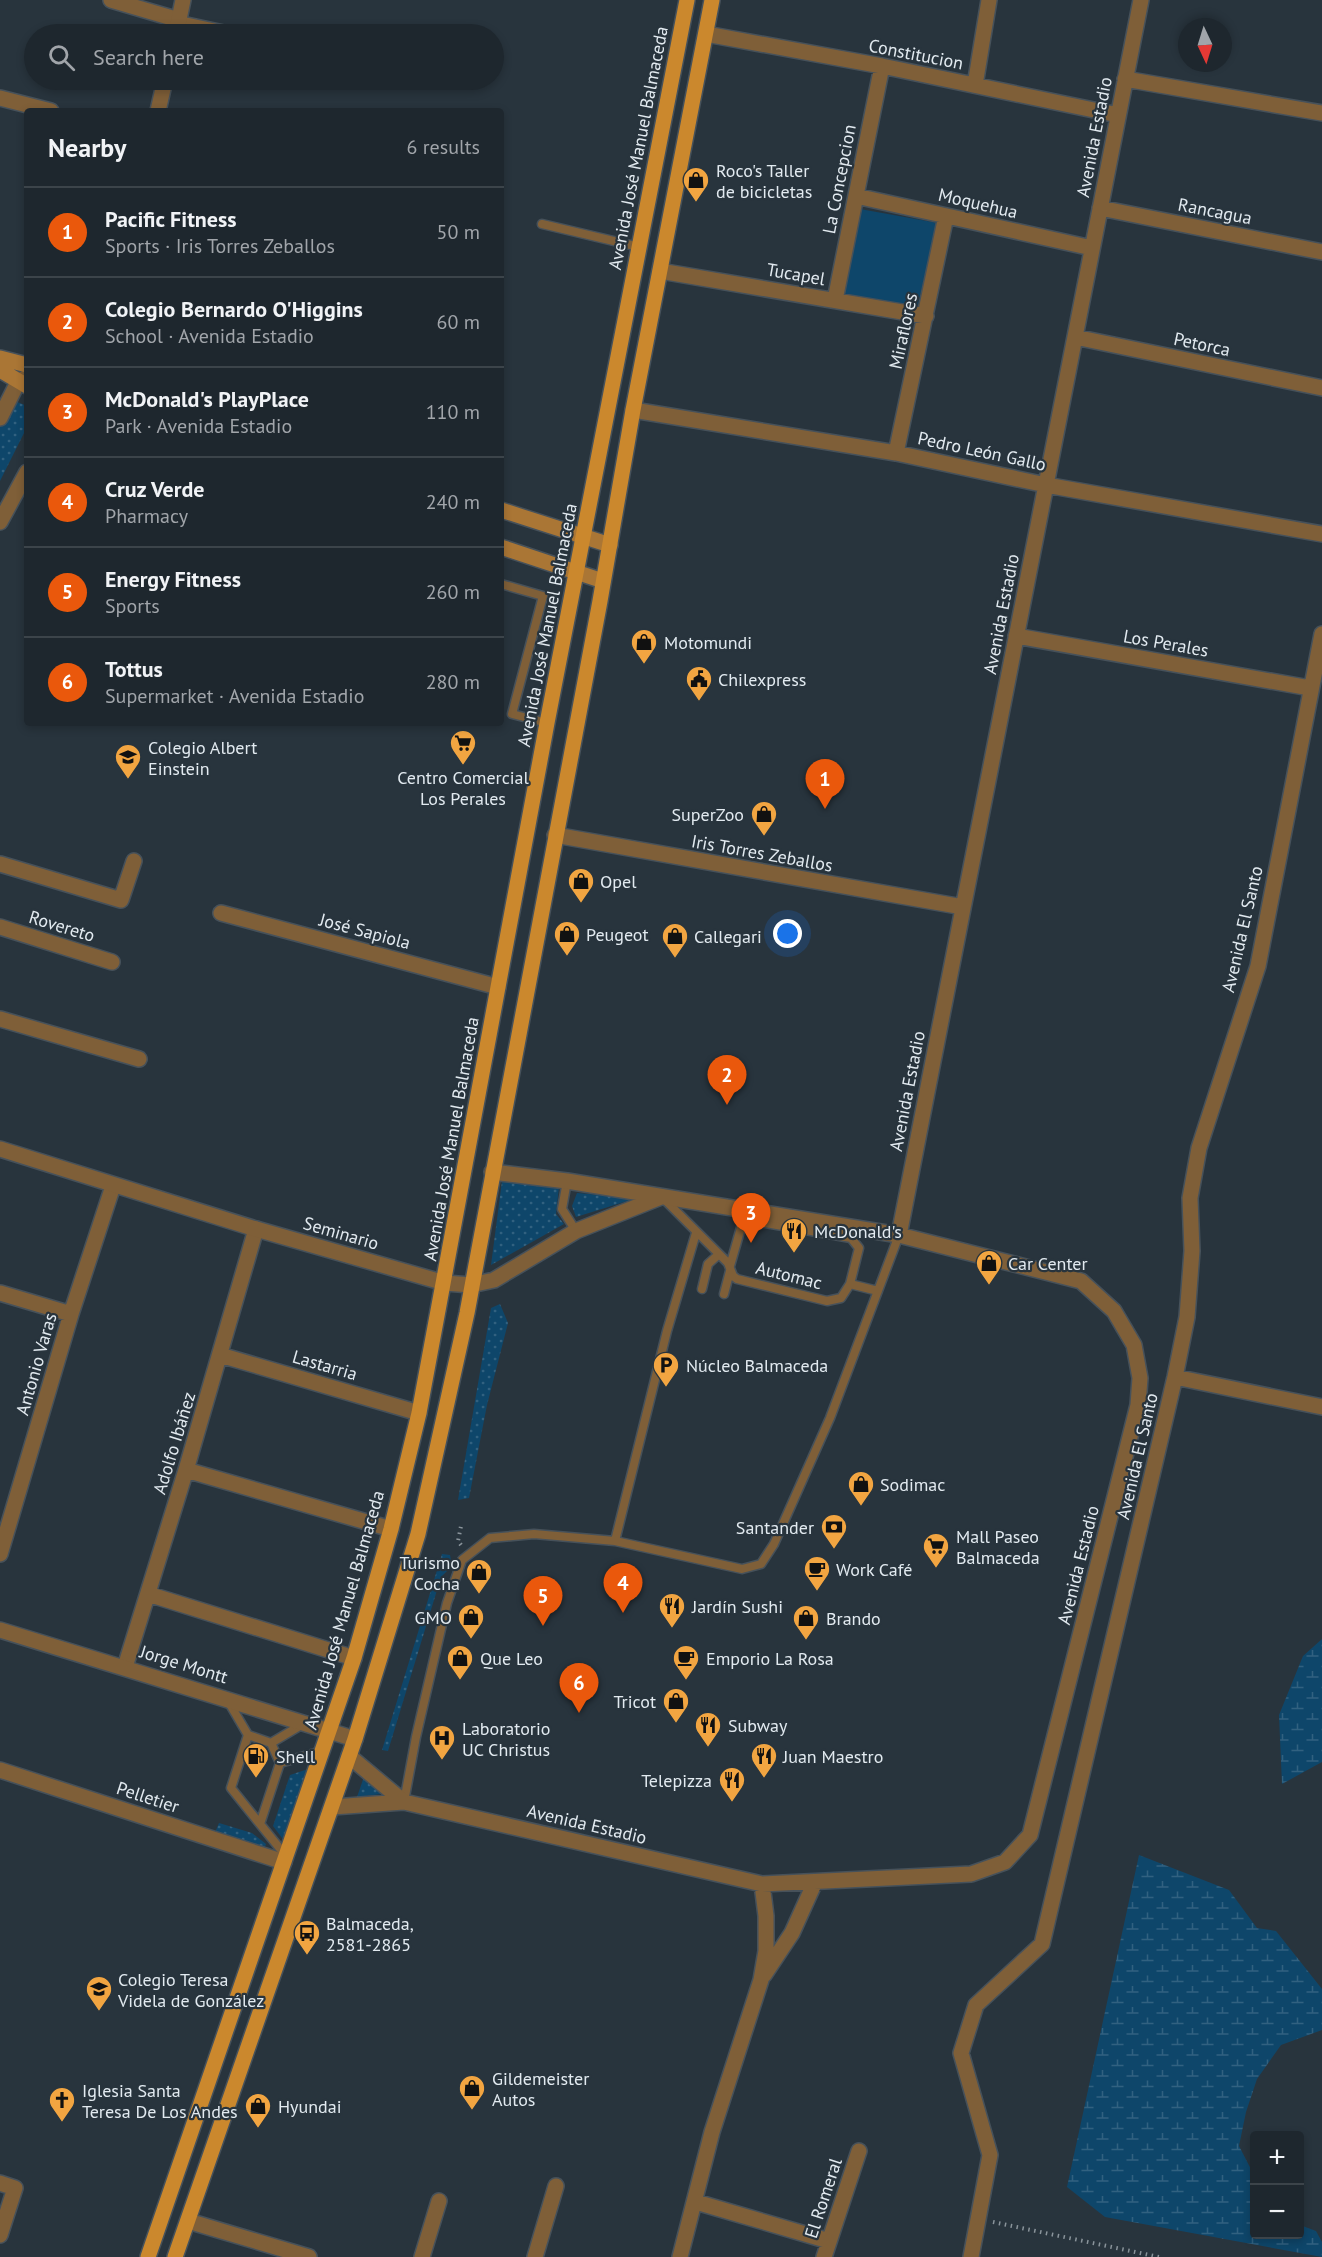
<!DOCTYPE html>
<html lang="en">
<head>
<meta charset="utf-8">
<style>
  :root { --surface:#1e272e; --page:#262f36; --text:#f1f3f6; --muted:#a1a5aa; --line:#3c444a; --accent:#ea580c }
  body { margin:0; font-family:"PT Sans",sans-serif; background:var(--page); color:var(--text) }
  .controls { position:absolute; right:18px; bottom:18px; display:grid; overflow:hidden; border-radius:6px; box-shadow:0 3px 9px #0003 }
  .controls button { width:54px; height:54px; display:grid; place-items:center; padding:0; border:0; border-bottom:2px solid var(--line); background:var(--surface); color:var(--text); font:30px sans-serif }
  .compass { position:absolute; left:1178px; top:18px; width:54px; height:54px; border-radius:50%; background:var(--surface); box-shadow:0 3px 9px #0003; rotate:176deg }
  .you { position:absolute; left:788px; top:934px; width:21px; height:21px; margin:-15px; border:4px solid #fff; border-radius:50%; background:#1a73e8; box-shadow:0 0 0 9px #1a73e833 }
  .badge { display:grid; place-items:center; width:39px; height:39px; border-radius:50%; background:var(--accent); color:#fff; font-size:20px; font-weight:700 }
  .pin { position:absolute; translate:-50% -50px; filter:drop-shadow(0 2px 3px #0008) }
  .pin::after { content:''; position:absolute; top:32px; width:21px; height:18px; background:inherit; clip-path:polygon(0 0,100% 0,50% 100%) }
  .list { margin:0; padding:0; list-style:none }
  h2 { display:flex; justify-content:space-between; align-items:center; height:78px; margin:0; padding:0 24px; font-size:26px }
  h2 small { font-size:20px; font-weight:400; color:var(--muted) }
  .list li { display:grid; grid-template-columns:39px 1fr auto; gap:18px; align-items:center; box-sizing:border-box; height:90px; padding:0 24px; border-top:2px solid var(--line) }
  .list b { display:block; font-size:22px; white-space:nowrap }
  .list p { margin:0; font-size:20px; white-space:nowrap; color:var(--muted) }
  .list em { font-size:20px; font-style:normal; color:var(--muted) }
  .icon { flex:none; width:33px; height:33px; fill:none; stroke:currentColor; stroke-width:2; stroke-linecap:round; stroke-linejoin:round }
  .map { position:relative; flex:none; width:1322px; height:2257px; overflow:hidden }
  .search { position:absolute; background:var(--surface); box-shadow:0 3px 9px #0003; left:24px; top:24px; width:480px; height:66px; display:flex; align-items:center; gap:15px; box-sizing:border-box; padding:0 21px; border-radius:33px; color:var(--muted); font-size:22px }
  .panel { position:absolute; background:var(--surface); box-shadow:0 3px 9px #0003; left:24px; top:108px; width:480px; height:618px; border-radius:6px }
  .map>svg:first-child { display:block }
</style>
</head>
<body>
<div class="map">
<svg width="1322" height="2257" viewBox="0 0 1322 2257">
  <defs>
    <pattern id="grass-dots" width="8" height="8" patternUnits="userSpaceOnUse" patternTransform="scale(1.5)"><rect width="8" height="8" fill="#0e466a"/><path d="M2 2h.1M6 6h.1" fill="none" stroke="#316180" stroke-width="1.8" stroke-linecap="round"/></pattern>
    <pattern id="wetland-marsh" width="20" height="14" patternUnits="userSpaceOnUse" patternTransform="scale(1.5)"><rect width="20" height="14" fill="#0e466a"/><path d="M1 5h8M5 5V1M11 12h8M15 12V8" fill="none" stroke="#316180"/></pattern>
  </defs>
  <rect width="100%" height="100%" fill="#28343d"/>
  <path fill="url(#grass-dots)" d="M8,398L27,406V427L0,481V415Z
    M502,1181L559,1187L556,1214L564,1224L491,1265Z
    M577,1193L637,1198L576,1217L572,1206Z
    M500,1304L508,1323L487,1405L469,1498L458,1500L491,1308Z
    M442,1554L450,1555L452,1566L441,1577L388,1751L382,1750Z
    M311,1768L285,1842L273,1826L290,1775Z
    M366,1771L390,1793L357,1797Z
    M219,1823L252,1833L266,1844L263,1853L214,1835Z"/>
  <path fill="url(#wetland-marsh)" d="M1322,1639V1762L1282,1784L1279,1715L1303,1656Z
    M1139,1855L1229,1890L1257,1928L1276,1931L1322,1989V2030L1281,2045L1257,2079L1246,2112L1239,2146L1254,2175V2234H1300V2225L1316,2231L1322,2242V2257L1105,2217L1067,2187Z"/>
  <path fill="#0e466a" d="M860,209L938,223L916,312L843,293Z"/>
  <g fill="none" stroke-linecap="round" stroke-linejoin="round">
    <g stroke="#46515a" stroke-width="11">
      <path id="service" d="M179,20L244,34
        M542,224L639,247
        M501,584L543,596L512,714L547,723
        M567,1181L562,1209L576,1231
        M664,1199L728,1263L733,1276L737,1279L827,1301L841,1298L850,1284L859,1248L851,1238L748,1220L742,1224L730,1266
        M850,1284L878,1291
        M702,1289L708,1264L718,1255
        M724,1294L730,1271
        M615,1541L667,1331L696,1233
        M228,1701L248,1735L271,1743L303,1724
        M248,1735L231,1788L260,1824
        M271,1743L280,1763
        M404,1802L416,1737L447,1603L462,1560L490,1538L534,1534L615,1541L742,1569L761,1564L774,1544L830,1418L899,1235
        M286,1856L260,1824L280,1763L322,1751"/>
    </g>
    <g stroke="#46515a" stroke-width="18">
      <path id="minor" d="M111,0L179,20
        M706,34L882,66L1118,115
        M1125,79L1322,113
        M975,85L989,0
        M0,98L51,111
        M856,196L1092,248
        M1100,208L1322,252
        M660,271L926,316
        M835,300L882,66
        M1075,337L1322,388
        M633,410L896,453L1046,485L1322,534
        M896,453L946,216
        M1016,636L1310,688
        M555,835L963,907
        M0,864L121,900L134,861
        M221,913L498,987
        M0,927L112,962
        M0,1019L139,1059
        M899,1235L1141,0
        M471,1285L494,1280L576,1231L661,1197
        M0,1293L71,1314
        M220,1355L419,1413
        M1175,1377L1322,1407
        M186,1470L391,1529
        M0,1554L71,1314L113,1186
        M148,1594L354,1658
        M125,1667L186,1470L256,1229
        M349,1756L404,1802
        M0,1770L284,1862
        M332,1807L404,1802L762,1884L971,1874L1005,1862L1030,1835L1138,1405L1140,1378L1134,1345L1114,1311L1081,1281L899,1235L567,1181L492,1172
        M764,1975L792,1933L815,1882
        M0,2183L15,2188L0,2235
        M696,2202L829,2241
        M188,2221L309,2257
        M422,2257L439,2201
        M535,2257L556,2186
        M680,2257L712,2132L761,1980L766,1951V1916L762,1884
        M824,2257L859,2151
        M971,2257L990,2155L961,2053L976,2005L1042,1944L1175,1377L1187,1317L1192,1251L1190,1198L1199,1148L1258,966L1322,634"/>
    </g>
    <g stroke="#46515a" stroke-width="18">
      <path id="tertiary" d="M176,34L183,0
        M158,111L165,80
        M0,418L18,382L27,377
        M0,522L27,472
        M0,1149L256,1229L445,1283L471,1285
        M0,1630L355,1739"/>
    </g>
    <g stroke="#46515a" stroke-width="18">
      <path id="secondary" d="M0,358L27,365
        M0,370L27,386
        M501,510L610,545
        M501,547L603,581"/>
    </g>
    <g stroke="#46515a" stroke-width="18">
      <path id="primary" d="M148,2257L354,1658L391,1529L419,1413L547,723L687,0
        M175,2257L355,1739L418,1534L467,1313L600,601L633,410L712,0"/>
    </g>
    <path stroke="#8a949b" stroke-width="4" stroke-dasharray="1.5 4.5" stroke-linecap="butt" d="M461,1545L458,1541L461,1526
      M993,2222L1159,2257"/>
    <use href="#service" stroke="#7f5f38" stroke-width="8"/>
    <use href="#minor" stroke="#7f5f38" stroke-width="15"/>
    <use href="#tertiary" stroke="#7f5f38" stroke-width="15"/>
    <use href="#secondary" stroke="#aa7635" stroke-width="15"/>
    <use href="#primary" stroke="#cb882d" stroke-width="15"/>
  </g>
  <defs>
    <g id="shop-pin" transform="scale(1.35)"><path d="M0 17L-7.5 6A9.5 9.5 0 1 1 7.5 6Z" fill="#f2a541" stroke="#28343d"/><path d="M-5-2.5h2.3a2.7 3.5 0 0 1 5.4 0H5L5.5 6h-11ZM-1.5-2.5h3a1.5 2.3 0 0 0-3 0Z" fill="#111"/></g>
    <g id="civic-pin" transform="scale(1.35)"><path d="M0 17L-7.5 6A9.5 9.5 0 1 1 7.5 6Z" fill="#f2a541" stroke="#28343d"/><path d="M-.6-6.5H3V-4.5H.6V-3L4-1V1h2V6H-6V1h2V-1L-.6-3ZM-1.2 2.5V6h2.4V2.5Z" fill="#111"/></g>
    <g id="supermarket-pin" transform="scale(1.35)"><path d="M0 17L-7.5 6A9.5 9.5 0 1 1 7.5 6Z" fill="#f2a541" stroke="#28343d"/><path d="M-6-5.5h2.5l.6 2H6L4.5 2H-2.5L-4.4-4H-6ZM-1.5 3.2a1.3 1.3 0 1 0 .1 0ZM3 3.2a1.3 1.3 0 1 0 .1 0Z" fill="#111"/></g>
    <g id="school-pin" transform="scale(1.35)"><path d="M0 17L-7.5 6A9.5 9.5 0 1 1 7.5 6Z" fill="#f2a541" stroke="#28343d"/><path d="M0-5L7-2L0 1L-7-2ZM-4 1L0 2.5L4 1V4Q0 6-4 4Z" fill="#111"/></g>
    <g id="restaurant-pin" transform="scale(1.35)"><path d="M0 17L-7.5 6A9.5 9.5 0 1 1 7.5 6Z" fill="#f2a541" stroke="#28343d"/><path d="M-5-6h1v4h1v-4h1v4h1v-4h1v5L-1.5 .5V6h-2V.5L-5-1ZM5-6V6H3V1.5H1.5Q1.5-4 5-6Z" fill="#111"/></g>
    <g id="parking-pin" transform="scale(1.35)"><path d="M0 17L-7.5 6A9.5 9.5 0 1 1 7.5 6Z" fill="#f2a541" stroke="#28343d"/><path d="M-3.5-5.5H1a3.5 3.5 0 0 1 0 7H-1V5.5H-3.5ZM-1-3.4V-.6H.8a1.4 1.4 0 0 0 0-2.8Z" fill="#111"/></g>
    <g id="bank-pin" transform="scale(1.35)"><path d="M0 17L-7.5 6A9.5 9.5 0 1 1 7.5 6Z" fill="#f2a541" stroke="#28343d"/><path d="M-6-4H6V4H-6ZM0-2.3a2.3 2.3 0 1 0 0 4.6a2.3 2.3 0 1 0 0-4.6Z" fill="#111"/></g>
    <g id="cafe-pin" transform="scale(1.35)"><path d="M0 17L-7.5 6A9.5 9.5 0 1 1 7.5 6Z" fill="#f2a541" stroke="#28343d"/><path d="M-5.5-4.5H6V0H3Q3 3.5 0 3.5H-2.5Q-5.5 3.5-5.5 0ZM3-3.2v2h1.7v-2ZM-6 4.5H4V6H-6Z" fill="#111"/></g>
    <g id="hospital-pin" transform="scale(1.35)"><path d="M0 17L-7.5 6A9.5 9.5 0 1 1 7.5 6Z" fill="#f2a541" stroke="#28343d"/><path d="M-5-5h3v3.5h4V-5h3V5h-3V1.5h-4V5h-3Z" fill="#111"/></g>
    <g id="fuel-pin" transform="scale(1.35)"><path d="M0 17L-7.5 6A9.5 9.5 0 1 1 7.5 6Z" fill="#f2a541" stroke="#28343d"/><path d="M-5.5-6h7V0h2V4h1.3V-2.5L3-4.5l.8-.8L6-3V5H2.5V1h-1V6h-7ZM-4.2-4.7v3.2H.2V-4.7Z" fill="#111"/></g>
    <g id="bus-pin" transform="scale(1.35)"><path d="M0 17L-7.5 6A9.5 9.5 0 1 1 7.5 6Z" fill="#f2a541" stroke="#28343d"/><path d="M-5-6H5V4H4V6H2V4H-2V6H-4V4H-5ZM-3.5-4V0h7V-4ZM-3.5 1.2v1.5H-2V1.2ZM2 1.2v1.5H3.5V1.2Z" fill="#111"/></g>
    <g id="church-pin" transform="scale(1.35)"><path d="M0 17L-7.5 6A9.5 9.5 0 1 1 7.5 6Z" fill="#f2a541" stroke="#28343d"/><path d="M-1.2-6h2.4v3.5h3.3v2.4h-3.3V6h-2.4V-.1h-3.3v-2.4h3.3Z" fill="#111"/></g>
  </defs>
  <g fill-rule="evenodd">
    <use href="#shop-pin" x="696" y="180"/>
    <use href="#shop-pin" x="644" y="642"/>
    <use href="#civic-pin" x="699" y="679"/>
    <use href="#supermarket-pin" x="463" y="743"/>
    <use href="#school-pin" x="128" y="757"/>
    <use href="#shop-pin" x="764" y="814"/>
    <use href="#shop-pin" x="581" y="881"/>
    <use href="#shop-pin" x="567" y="934"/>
    <use href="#shop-pin" x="675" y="936"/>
    <use href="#restaurant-pin" x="794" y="1231"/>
    <use href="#shop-pin" x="989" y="1263"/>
    <use href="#parking-pin" x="666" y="1365"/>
    <use href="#shop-pin" x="861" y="1484"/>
    <use href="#bank-pin" x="834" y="1527"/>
    <use href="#supermarket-pin" x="936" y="1546"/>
    <use href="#cafe-pin" x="817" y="1569"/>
    <use href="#shop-pin" x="479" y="1572"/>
    <use href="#restaurant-pin" x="672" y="1606"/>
    <use href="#shop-pin" x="471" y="1617"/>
    <use href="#shop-pin" x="806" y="1618"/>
    <use href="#shop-pin" x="460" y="1658"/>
    <use href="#cafe-pin" x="686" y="1658"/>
    <use href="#shop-pin" x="676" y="1701"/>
    <use href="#restaurant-pin" x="708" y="1725"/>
    <use href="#hospital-pin" x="442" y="1738"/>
    <use href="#fuel-pin" x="256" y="1756"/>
    <use href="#restaurant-pin" x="764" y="1756"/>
    <use href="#restaurant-pin" x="732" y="1780"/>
    <use href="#bus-pin" x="307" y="1933"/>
    <use href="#school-pin" x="99" y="1989"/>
    <use href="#shop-pin" x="472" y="2088"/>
    <use href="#church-pin" x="62" y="2100"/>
    <use href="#shop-pin" x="258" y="2106"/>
  </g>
  <g text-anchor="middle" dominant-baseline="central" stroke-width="4.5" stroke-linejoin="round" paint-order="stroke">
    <g font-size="18" fill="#e2eaf0" stroke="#28343d">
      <text transform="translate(916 54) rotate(11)">Constitucion</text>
      <text transform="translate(1094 137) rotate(-79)">Avenida Estadio</text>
      <text transform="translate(638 148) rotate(-79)">Avenida José Manuel Balmaceda</text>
      <text transform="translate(839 179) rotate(-79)">La Concepcion</text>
      <text transform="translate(978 203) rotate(13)">Moquehua</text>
      <text transform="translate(1215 211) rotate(11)">Rancagua</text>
      <text transform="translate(796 274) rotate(10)">Tucapel</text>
      <text transform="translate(903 331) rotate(-78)">Miraflores</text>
      <text transform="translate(1202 344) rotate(12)">Petorca</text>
      <text transform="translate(982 451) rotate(12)">Pedro León Gallo</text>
      <text transform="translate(1001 614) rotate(-79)">Avenida Estadio</text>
      <text transform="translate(547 625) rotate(-79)">Avenida José Manuel Balmaceda</text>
      <text transform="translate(1166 643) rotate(10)">Los Perales</text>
      <text transform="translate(762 853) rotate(10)">Iris Torres Zeballos</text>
      <text transform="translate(62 926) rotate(17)">Rovereto</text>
      <text transform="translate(1242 929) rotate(-77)">Avenida El Santo</text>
      <text transform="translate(365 931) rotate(15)">José Sapiola</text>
      <text transform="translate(907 1091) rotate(-79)">Avenida Estadio</text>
      <text transform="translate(451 1139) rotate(-80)">Avenida José Manuel Balmaceda</text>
      <text transform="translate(341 1233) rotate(16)">Seminario</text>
      <text transform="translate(789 1275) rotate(14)">Automac</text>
      <text transform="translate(36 1364) rotate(-74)">Antonio Varas</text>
      <text transform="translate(325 1365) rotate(16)">Lastarria</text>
      <text transform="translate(174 1443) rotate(-73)">Adolfo Ibáñez</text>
      <text transform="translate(1137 1456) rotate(-77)">Avenida El Santo</text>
      <text transform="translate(1078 1565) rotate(-76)">Avenida Estadio</text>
      <text transform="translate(344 1610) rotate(-74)">Avenida José Manuel Balmaceda</text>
      <text transform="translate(184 1664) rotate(17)">Jorge Montt</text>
      <text transform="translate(148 1797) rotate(18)">Pelletier</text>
      <text transform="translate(587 1824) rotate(13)">Avenida Estadio</text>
      <text transform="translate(823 2198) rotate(-72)">El Romeral</text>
    </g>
    <g font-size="18" fill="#e2eaf0" stroke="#28343d" text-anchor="start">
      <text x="716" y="170">Roco's Taller<tspan x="716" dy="21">de bicicletas</tspan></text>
      <text x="664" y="642">Motomundi</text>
      <text x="718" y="679">Chilexpress</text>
      <text x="148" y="747">Colegio Albert<tspan x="148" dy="21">Einstein</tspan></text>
      <text x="463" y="777" text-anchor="middle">Centro Comercial<tspan x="463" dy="21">Los Perales</tspan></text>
      <text x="744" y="814" text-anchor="end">SuperZoo</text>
      <text x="600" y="881">Opel</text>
      <text x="586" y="934">Peugeot</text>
      <text x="694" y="936">Callegari</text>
      <text x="814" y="1231">McDonald's</text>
      <text x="1008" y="1263">Car Center</text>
      <text x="686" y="1365">Núcleo Balmaceda</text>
      <text x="880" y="1484">Sodimac</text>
      <text x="814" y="1527" text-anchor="end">Santander</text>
      <text x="956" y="1536">Mall Paseo<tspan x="956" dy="21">Balmaceda</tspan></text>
      <text x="460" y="1562" text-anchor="end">Turismo<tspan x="460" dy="21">Cocha</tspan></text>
      <text x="836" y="1569">Work Café</text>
      <text x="692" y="1606">Jardín Sushi</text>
      <text x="452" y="1617" text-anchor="end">GMO</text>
      <text x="826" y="1618">Brando</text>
      <text x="480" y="1658">Que Leo</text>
      <text x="706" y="1658">Emporio La Rosa</text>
      <text x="656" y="1701" text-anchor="end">Tricot</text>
      <text x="728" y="1725">Subway</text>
      <text x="462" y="1728">Laboratorio<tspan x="462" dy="21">UC Christus</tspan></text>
      <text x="276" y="1756">Shell</text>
      <text x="783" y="1756">Juan Maestro</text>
      <text x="712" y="1780" text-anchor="end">Telepizza</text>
      <text x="326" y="1923">Balmaceda,<tspan x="326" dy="21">2581-2865</tspan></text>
      <text x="118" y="1979">Colegio Teresa<tspan x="118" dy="21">Videla de González</tspan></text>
      <text x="492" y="2078">Gildemeister<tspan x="492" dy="21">Autos</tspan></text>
      <text x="82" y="2090">Iglesia Santa<tspan x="82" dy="21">Teresa De Los Andes</tspan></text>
      <text x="278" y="2106">Hyundai</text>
    </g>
  </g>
</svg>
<div class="controls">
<button>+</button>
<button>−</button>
</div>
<svg class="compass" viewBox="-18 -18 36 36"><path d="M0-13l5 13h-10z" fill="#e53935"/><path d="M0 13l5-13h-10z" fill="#a1a5aa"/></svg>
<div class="you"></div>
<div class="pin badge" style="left:825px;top:809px">1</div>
<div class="pin badge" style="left:727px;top:1105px">2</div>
<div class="pin badge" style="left:751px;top:1243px">3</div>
<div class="pin badge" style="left:623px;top:1613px">4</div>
<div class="pin badge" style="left:543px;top:1626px">5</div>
<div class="pin badge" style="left:579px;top:1713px">6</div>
<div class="search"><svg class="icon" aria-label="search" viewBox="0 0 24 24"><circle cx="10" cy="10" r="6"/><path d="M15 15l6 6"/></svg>Search here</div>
<section class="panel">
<h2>Nearby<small>6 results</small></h2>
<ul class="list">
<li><span class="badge">1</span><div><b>Pacific Fitness</b><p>Sports · Iris Torres Zeballos</p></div><em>50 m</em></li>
<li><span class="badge">2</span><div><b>Colegio Bernardo O'Higgins</b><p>School · Avenida Estadio</p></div><em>60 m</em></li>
<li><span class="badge">3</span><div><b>McDonald's PlayPlace</b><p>Park · Avenida Estadio</p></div><em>110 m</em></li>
<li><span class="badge">4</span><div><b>Cruz Verde</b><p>Pharmacy</p></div><em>240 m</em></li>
<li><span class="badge">5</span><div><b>Energy Fitness</b><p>Sports</p></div><em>260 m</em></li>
<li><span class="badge">6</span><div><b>Tottus</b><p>Supermarket · Avenida Estadio</p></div><em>280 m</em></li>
</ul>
</section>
</div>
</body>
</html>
